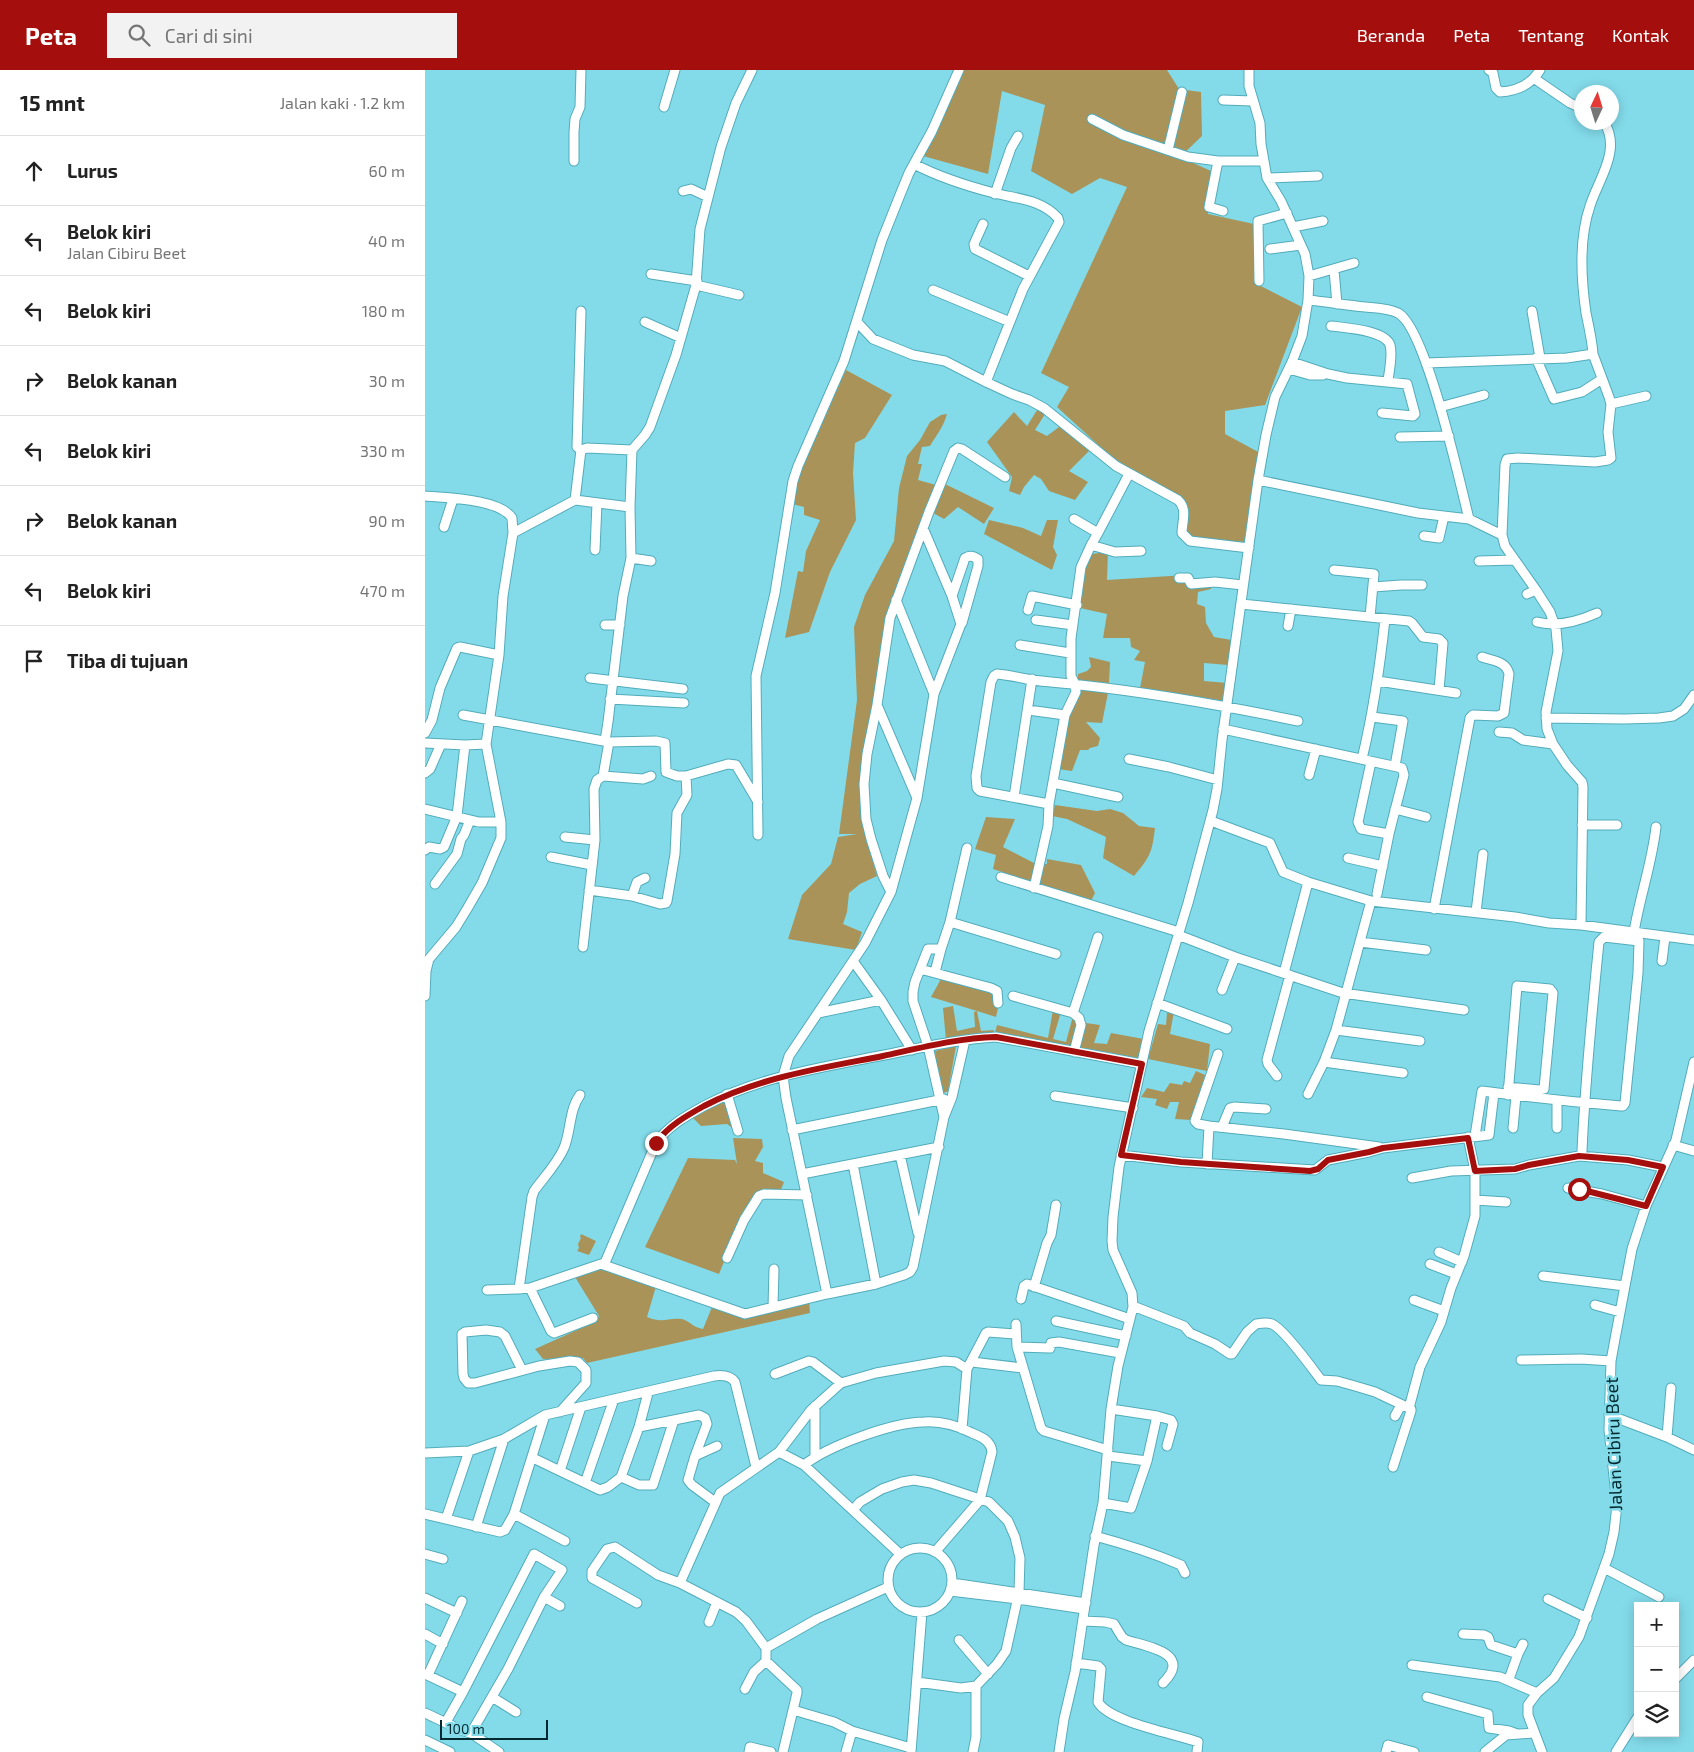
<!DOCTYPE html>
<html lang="id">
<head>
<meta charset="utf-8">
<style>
  :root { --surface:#fff; --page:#f2f2f2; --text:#222; --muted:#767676; --line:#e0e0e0; --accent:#a40e0c }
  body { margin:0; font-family:"Exo 2",sans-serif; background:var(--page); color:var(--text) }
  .controls { position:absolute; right:15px; bottom:15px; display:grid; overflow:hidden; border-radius:0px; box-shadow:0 2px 12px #0003 }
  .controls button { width:45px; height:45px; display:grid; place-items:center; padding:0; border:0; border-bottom:1px solid var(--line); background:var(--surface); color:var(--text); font:25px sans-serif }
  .compass { position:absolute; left:1149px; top:15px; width:45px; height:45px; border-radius:50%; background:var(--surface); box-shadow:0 2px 12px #0003; rotate:4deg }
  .scale { position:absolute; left:15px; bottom:12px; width:108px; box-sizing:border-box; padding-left:5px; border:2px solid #01292f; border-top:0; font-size:14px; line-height:18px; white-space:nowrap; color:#01292f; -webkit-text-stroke:4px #83dbea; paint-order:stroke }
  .stop { position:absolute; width:15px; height:15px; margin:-11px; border:4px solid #a40e0c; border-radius:50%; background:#fff }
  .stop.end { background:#a40e0c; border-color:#fff; box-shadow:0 1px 5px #0008 }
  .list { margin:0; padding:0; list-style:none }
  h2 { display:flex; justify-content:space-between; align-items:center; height:65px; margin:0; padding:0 20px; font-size:21px }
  h2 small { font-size:16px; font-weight:400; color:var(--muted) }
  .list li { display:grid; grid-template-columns:32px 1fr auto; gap:15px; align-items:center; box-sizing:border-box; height:70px; padding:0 20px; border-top:1px solid var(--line) }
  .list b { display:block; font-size:19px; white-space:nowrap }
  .list p { margin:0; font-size:16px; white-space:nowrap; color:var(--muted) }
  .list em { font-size:16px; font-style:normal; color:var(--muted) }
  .icon { flex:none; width:28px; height:28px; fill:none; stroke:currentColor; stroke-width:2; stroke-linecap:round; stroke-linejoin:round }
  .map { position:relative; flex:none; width:1269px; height:1682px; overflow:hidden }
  header { display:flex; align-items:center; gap:30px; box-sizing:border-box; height:70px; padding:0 25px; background:var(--accent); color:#fff }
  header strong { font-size:24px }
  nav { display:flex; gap:28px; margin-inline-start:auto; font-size:18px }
  .search { width:350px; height:45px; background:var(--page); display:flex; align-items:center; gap:12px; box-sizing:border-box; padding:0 18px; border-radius:0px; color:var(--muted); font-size:19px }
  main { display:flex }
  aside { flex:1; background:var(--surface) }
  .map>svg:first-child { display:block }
</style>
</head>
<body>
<header>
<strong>Peta</strong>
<div class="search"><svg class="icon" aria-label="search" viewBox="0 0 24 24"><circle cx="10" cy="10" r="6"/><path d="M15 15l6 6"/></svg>Cari di sini</div>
<nav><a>Beranda</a><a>Peta</a><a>Tentang</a><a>Kontak</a></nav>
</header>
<main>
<aside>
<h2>15 mnt<small>Jalan kaki · 1.2 km</small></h2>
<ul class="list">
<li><svg class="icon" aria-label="ahead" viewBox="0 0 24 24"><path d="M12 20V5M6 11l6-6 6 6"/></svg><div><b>Lurus</b></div><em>60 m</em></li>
<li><svg class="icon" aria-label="left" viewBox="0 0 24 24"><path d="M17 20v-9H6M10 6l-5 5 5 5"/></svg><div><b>Belok kiri</b><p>Jalan Cibiru Beet</p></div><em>40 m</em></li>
<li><svg class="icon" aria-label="left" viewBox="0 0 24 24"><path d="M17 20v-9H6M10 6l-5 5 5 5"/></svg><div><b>Belok kiri</b></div><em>180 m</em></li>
<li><svg class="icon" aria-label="right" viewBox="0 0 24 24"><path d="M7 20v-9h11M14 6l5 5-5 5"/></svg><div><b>Belok kanan</b></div><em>30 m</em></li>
<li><svg class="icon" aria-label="left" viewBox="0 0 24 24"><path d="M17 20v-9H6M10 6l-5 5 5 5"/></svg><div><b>Belok kiri</b></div><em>330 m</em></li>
<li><svg class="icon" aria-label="right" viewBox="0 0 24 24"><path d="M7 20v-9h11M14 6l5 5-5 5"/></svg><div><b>Belok kanan</b></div><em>90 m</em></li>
<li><svg class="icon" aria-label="left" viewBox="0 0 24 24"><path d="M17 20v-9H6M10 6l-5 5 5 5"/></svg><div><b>Belok kiri</b></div><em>470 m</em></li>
<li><svg class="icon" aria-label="arrive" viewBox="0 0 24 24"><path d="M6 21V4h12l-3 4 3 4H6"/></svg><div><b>Tiba di tujuan</b></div></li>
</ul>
</aside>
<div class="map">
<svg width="1269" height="1682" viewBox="0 0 1269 1682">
  <rect width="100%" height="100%" fill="#83dbea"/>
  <path fill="#aa9358" d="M536,0H742L754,19L776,22L777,66L755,87L786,101L783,144L829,154L834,215L877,237L840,335L800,341V364L837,384L824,472L772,471L762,468L759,439L681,382L632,337L644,317L616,303L702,117L675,108L647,124L606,101L620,35L577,21L563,104L498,86Z
    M421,300L467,325L440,368L430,373L428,403L431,450L405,502L384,562L360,568L373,501L378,502L381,481L395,450L379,445V437L367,434L371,403Z
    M614,337L622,341L610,360L622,366L638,354L666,379L644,401L663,412L650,430L624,421L616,409L609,405L599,417L595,425L584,421L587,407L562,372L589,342L602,356Z
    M522,344C518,358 512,364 505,376L497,377L493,394H497L493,410L511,415L462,563L440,706L443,763L440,764L452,806L435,814L424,823L422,842L418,854L437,862L431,880L363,869L377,825L406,794L413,767L432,764H414L432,630L429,557L440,525L469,471L474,418L482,386L495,370L505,352L516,345Z
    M520,414L569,438L559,454L533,437L519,449L508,443Z
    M564,450L598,458L616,466L622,450H633L628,477L632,485L627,500L559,464Z
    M683,482L682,510L761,505L766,514L786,513V519L773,522L772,534L780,537L781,553L789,567L807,570L803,595L779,593V611L802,613L800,631L715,618L720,592L709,590L715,581L706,577L705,568H678L682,544L655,538L660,496L666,484Z
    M664,587L685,592L684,613L653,611V604L662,601L666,597Z
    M684,618L677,653L661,652L675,668L673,676L665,678L663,680H655L647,701L633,699L643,646L652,632L653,619Z
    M630,735L672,741L685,739L698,743L714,756L730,758C727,783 725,787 709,806L678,788L681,767L642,749L627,746Z
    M561,747L590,749L578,777L609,793L622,794V789L656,795L670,823L666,831L568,799L571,785L550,779Z
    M517,907L577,920L571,947L552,941L556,961L569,960L568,964L521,970L518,938L528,936L532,961L550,957L549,942L552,941L506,927Z
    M628,940L636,942L628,969L641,972L648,946L653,948L646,980L570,963L572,955L623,968Z
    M749,941L745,964L785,974L782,1001L723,989L733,954L741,955L742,943Z
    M661,953L675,955L669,973L682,974L686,963L724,970L719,992L654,979Z
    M531,976L523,1021L514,1025L510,981Z
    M771,1001L780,1005L766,1050L750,1049L754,1032H745L742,1039L730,1035L732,1029L716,1027L722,1018L739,1022L745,1013L757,1015L759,1011L765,1013Z
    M300,1026L310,1060L302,1054L276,1056L267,1047Z
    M308,1068L337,1069L338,1077L330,1091L338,1093V1103L359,1112L355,1122L331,1125L317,1147L294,1204L220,1177L263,1088L310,1090L312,1094Z
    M156,1164L171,1171L164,1185L152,1181L154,1178L153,1174L156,1168L155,1167Z
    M179,1195L232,1213L222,1247C238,1254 243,1247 257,1249C265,1251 267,1257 278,1259L287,1237L316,1247L384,1230L385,1243L162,1293L158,1288L118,1289L110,1279L170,1252L174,1246L150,1207Z"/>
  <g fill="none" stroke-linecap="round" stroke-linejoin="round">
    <g stroke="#52acba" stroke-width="11">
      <path id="street" d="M1064,0L1068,3L1071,18L1075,22C1092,21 1106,15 1115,0
        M1110,9L1145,33L1156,38
        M798,30L828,31
        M239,37L250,0
        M667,49L698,65L763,87L793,91H838
        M743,80L757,22
        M149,91V62L150,49L155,37L156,0
        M793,91L784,137L798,141
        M489,94C514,107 542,116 569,123C592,129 616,129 633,148L634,152L598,219L561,312L587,324L604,330L619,338L691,396L753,430C763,439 757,452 757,463L765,471L824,478
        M842,108L893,106
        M258,121L266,119L283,127
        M570,124L586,78L593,66
        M558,154L549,174L550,179L604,206
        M868,157L898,151
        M845,179L876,175
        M909,200L912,234
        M226,204L272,211
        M884,206L929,193
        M834,211L833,151L862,143
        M271,215L314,225
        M508,220L585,252
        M1107,241L1115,288
        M220,252L256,268
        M432,252L448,269L488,285L520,291L561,312
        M906,256C921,258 960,260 965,275C968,285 964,301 963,311
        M1168,284C1167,270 1164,257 1161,243C1156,209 1154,168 1165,136C1173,110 1197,80 1179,52
        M1111,288L1129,329L1157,322L1177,309
        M867,292L903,304L922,308L982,314L990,344L988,346L957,343
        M1001,293L1142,288L1168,284L1184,327L1186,334L1183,362L1186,388L1183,390L1170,392L1093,388L1082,389L1080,395L1077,465L1080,476L1111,520L1125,542L1131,559L1133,581L1121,642L1122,659L1128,674L1142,695L1157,712L1158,717L1156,855
        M864,299L885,305H898
        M1186,334L1221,326
        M1015,337L1059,325
        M975,367L1024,366
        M156,380L152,377L156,241
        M833,410L993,443L1044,449C1035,413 1001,258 973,243C963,238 950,238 940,237C921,235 902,232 883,230
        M0,426C21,428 75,429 87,448L88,463L78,526L74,585L61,674L76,752V768L57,813L42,839L31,857L4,889L1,901L0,926
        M150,430L205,437
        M649,449L673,463L704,404
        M1044,449L1077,465
        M19,457L28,429
        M88,463L150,430L156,380L162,378L207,380
        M673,463L666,475L690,482L716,481
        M999,466L1014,468L1019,446
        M666,475L656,497L646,568V606L650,614L651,622L640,645L624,734L555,721L552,718L551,706L566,612L569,606L572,604C584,605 596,608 607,610C623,612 639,613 655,615C729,623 801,636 873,651
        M170,480L172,433
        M206,488L226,491
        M1054,491L1089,490
        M909,500L949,504L945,547
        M754,508H763L766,514L790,512L818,515
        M948,517L976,515H997
        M1102,524L1111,520
        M527,526L540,488C545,485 548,486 553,489V496L537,553
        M471,530L509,624
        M816,534L984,551L987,553L998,567L1014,569L1018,573L1014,620
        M603,540L607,526L652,535
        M611,550L648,555
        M1112,552C1131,557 1154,551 1172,543
        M180,555H195
        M863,556L866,539
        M595,575L645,583
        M165,608L258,619
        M953,611L1031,623
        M185,629L259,633
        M452,635L492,728
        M603,640L640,645
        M38,645L184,672L231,671L240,673L241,702L252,706H261L262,725L252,743L250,784L242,831L241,833L235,834L207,826L164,820
        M947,647L978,651L970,696
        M1121,648L1199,649L1234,648L1248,646L1259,639L1269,625
        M798,659L977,698L979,705L964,764L952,824
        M1074,662L1087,663L1098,670L1128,674
        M0,663L7,650L15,618L32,578L35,577L74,585
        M180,671L183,652L198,526L206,488L205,437L207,380L220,365L225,357L251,285L271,215L275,159L296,77L311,33L327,0
        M0,673L40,675L61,674
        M704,689L744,697L793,710
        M937,689C948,643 955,596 960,549
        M946,692L933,752L936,759L964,764
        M0,703L5,699L16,674
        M884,705L891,679
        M178,706L218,709L226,706
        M261,706L303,694L311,695L333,732
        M628,713L693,727
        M589,727L607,609
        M0,739L54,752H76
        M970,739L1001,747
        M786,751L845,773L858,802L883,812L946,831L1090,847L1124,853L1156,855L1269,870
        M1157,755H1192
        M333,765L331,606L350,523L368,411L373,396L419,291L457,170L477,120L484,103L507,61L534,0
        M140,767L170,770
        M0,780L4,777L15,779L19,777L32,746L40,675
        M126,787L167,795
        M923,788L958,796
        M576,807L754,862
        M10,814L32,784L36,769L39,765L45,750
        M609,818L623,756L624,734
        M466,822L458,806L446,769L441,749L439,714L442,684L452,635L465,548L504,442L529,381L533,378L537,379L580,407
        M207,826L212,812L220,808
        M1009,839L1045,648L1048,645L1073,646L1079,643L1084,604C1081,591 1068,591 1057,587
        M1051,842L1058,784
        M525,852L631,884
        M1209,862C1215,826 1227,793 1231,757
        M753,865L810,887L918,923L1039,940
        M935,872L1001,880
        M158,877L170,770L169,719L172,710L178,706L184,672
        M428,891L456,930
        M1237,891L1240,867
        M495,899L566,918L572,921L573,933
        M510,902L516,879
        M859,903L883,812
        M797,920L810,887
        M588,926L648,943L654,948L656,955L649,982
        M732,933L802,959
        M393,943L456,930L487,980
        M648,943L673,867
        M911,960L995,971
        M899,992L978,1003
        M852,1006L843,994L842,990L865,905
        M302,1024L313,1061
        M883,1024L899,992L911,960L946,831
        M1083,1025L1092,916L1125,919L1128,923L1119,1019L1115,1020L1083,1017
        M630,1026L708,1038
        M519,1047L503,976L488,931V922L490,912L503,879H516L525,852L542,778
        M784,1056L773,1054L770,1051L793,984
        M797,1057L805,1038L809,1037L841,1039
        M1088,1058L1091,1026
        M1132,1058V1031
        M367,1060L519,1029
        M1050,1066L1057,1021C1103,1027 1149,1032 1196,1036H1198L1200,1033L1213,903L1214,871L1179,867L1174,872C1167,942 1160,1011 1157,1081
        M1248,1075L1269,1081
        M475,1085L493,1163
        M696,1085L756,1092L890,1100L903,1090L944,1082L958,1078L1064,1065L1069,1023
        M428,1094L451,1214
        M782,1094L784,1056L859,1064L954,1077
        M377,1104L514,1077
        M987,1108L1026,1101L1090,1099L1104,1095L1154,1086L1203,1090L1238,1097
        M1143,1118L1177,1124L1221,1136
        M1050,1130L1081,1132
        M1014,1182L1037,1192
        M302,1188L319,1150L334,1126L339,1124L382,1125
        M1005,1194L1031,1204
        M179,1195L231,1073C243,1056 261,1046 279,1036C334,1007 394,998 454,986C492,979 531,969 571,967L717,994
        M1118,1206L1200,1216
        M609,1217L622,1173L626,1165L631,1135
        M105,1218L126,1261L129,1263L168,1248
        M94,1219L105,1218L176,1194L320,1244L402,1224L451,1214L479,1205L485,1202L488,1197L519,1047L527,1027L540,970
        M62,1220L94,1219L107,1127L109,1121C119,1107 132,1094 139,1078C146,1061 144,1040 155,1025
        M402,1224L361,1028L358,1006L364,986L440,873L466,822L492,728L509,624L536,554L527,526L498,458
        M596,1229L599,1216L602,1214L705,1249
        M989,1230L1019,1241
        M1170,1235L1195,1242
        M708,1236L759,1256L765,1263L790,1274L805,1284H807L822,1262L831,1254C837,1253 842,1252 847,1254C859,1259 887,1298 896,1310L912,1311L930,1316L950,1322L984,1338
        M348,1237L349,1199
        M631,1251L701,1266
        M591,1254L592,1277L616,1358L619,1361L683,1380
        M592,1277L625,1278L626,1273L634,1272L695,1283
        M1096,1290L1156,1289L1186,1291
        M547,1292L598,1298
        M542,1299L561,1263L563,1262L590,1264
        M97,1300L80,1266L75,1262L61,1260L40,1262L37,1264L38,1304L39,1308L43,1313H50L114,1296L145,1291L153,1292L161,1300V1313L135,1342
        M350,1304L384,1291L388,1292L416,1313
        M686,1339L732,1346L746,1350L748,1354L742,1376
        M1184,1345L1242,1367L1269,1380
        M970,1346L976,1335
        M249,1350L274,1345L280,1348L282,1354L270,1386
        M1242,1367L1246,1318
        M354,1382L379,1395L475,1484
        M0,1383L44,1381L79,1369L120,1345L289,1306C297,1305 305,1305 310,1312L331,1397
        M390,1386V1336
        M683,1386L722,1391
        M108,1388L135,1401L156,1337
        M379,1395C403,1376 468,1352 499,1352C515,1351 533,1356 547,1363C557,1367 566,1371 567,1382L555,1430L510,1482
        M968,1397L986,1341V1339L984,1338L995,1297L1016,1252L1026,1218L1039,1186L1050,1146V1101L1043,1067
        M135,1401L175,1420L183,1417L196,1407L214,1357L223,1323
        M196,1407L214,1415H228L249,1350L214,1357
        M160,1413L189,1329
        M290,1432L267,1415L263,1410L270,1386L292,1376
        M678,1433L706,1438L722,1391L732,1346
        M428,1440L435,1432L457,1419L477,1412L489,1410L506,1413L564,1432L583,1451L590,1467L595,1488L594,1522L581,1581L572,1594L551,1616L536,1618L492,1612
        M0,1444L75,1462L80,1460L89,1444L120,1345
        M89,1444L140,1471
        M21,1449L44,1381
        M51,1457L79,1369
        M670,1466C700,1474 728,1483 756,1495L760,1503
        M463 1510a32 32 0 1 1 64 0a32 32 0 1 1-64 0Z
        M0,1484L18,1489
        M1179,1498L1234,1527
        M255,1513L295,1423L354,1382L386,1340L416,1313L451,1303L519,1291L531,1292L542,1299L537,1359
        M527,1513L661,1533
        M525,1521L593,1529L659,1539
        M119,1527L135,1536
        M0,1528L32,1543
        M1123,1529L1162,1548
        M212,1533L167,1508V1501L182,1479L190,1477L233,1505L255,1513L311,1542L321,1551L341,1578
        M658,1551L680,1552L689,1554L697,1567L701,1570C723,1577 768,1583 738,1613
        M284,1552L292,1532
        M0,1564L18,1574
        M1038,1564L1059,1565L1063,1567L1066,1575L1093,1584L1098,1574
        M534,1570L563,1604
        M341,1591L372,1620V1623L368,1640L409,1652L427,1661L486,1678
        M651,1593L673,1596L676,1599L673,1632C684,1652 751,1664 773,1672L772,1682
        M987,1595L1075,1607L1112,1623
        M0,1604L38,1622L21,1652
        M3,1605L37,1531
        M1084,1609L1093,1584
        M1250,1609L1269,1590
        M320,1619L329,1602L341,1591V1578L392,1549L463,1517
        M67,1627L91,1642
        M1002,1627L1063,1644L1064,1658L1084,1661L1092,1664
        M0,1643C10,1647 39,1663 46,1663L83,1599L119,1527L137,1500L109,1484L38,1622
        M46,1663L74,1682
        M0,1670L25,1682
        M324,1682L325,1677L346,1682
        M358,1682L368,1640
        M421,1682L427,1661
        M486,1682L497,1542
        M548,1682L551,1667V1616
        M634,1682L639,1649L650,1602L669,1475L678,1433L686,1339L693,1296L708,1237L707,1223L688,1180L687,1171L688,1147L694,1097L724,961L763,833L788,740L792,719L797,670L833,410L841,365L850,327L867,292L877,266L883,230L884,206L880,184L856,131L842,108L836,74L835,53L824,16V0
        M961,1682L963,1675L989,1682
        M1060,1682L1081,1665L1109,1663
        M1117,1682L1103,1645V1635L1112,1623L1129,1608L1154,1567L1184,1484L1189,1462L1192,1435L1184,1360L1186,1291L1190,1269L1207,1179L1221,1136L1251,1070L1269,992
        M1191,1682L1213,1647"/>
    </g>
    <use href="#street" stroke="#fff" stroke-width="9"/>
  </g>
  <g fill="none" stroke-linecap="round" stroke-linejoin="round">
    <path stroke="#a40e0c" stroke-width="6" d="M231,1073C243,1056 261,1046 279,1036C335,1007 397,998 458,986C495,978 533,968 571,967L717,994L696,1085L756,1092L885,1101L893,1099L903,1090L944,1082L958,1078L1043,1068L1050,1101L1090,1099L1104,1095L1154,1086L1203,1090L1238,1097L1221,1136L1154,1119"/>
  </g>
  <g text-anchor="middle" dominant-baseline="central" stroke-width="5" stroke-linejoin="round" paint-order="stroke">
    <g font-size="18" fill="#01292f" stroke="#83dbea">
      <text transform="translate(1188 1374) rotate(-92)">Jalan Cibiru Beet</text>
    </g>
  </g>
</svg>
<div class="controls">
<button>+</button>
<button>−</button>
<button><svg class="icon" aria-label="layers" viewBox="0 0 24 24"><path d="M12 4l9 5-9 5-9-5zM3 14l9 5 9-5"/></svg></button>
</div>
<svg class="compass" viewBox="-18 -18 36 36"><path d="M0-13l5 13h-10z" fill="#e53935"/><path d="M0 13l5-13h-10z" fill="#767676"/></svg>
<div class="scale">100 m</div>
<div class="stop" style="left:1154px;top:1119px"></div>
<div class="stop end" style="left:231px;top:1073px"></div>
</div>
</main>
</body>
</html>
